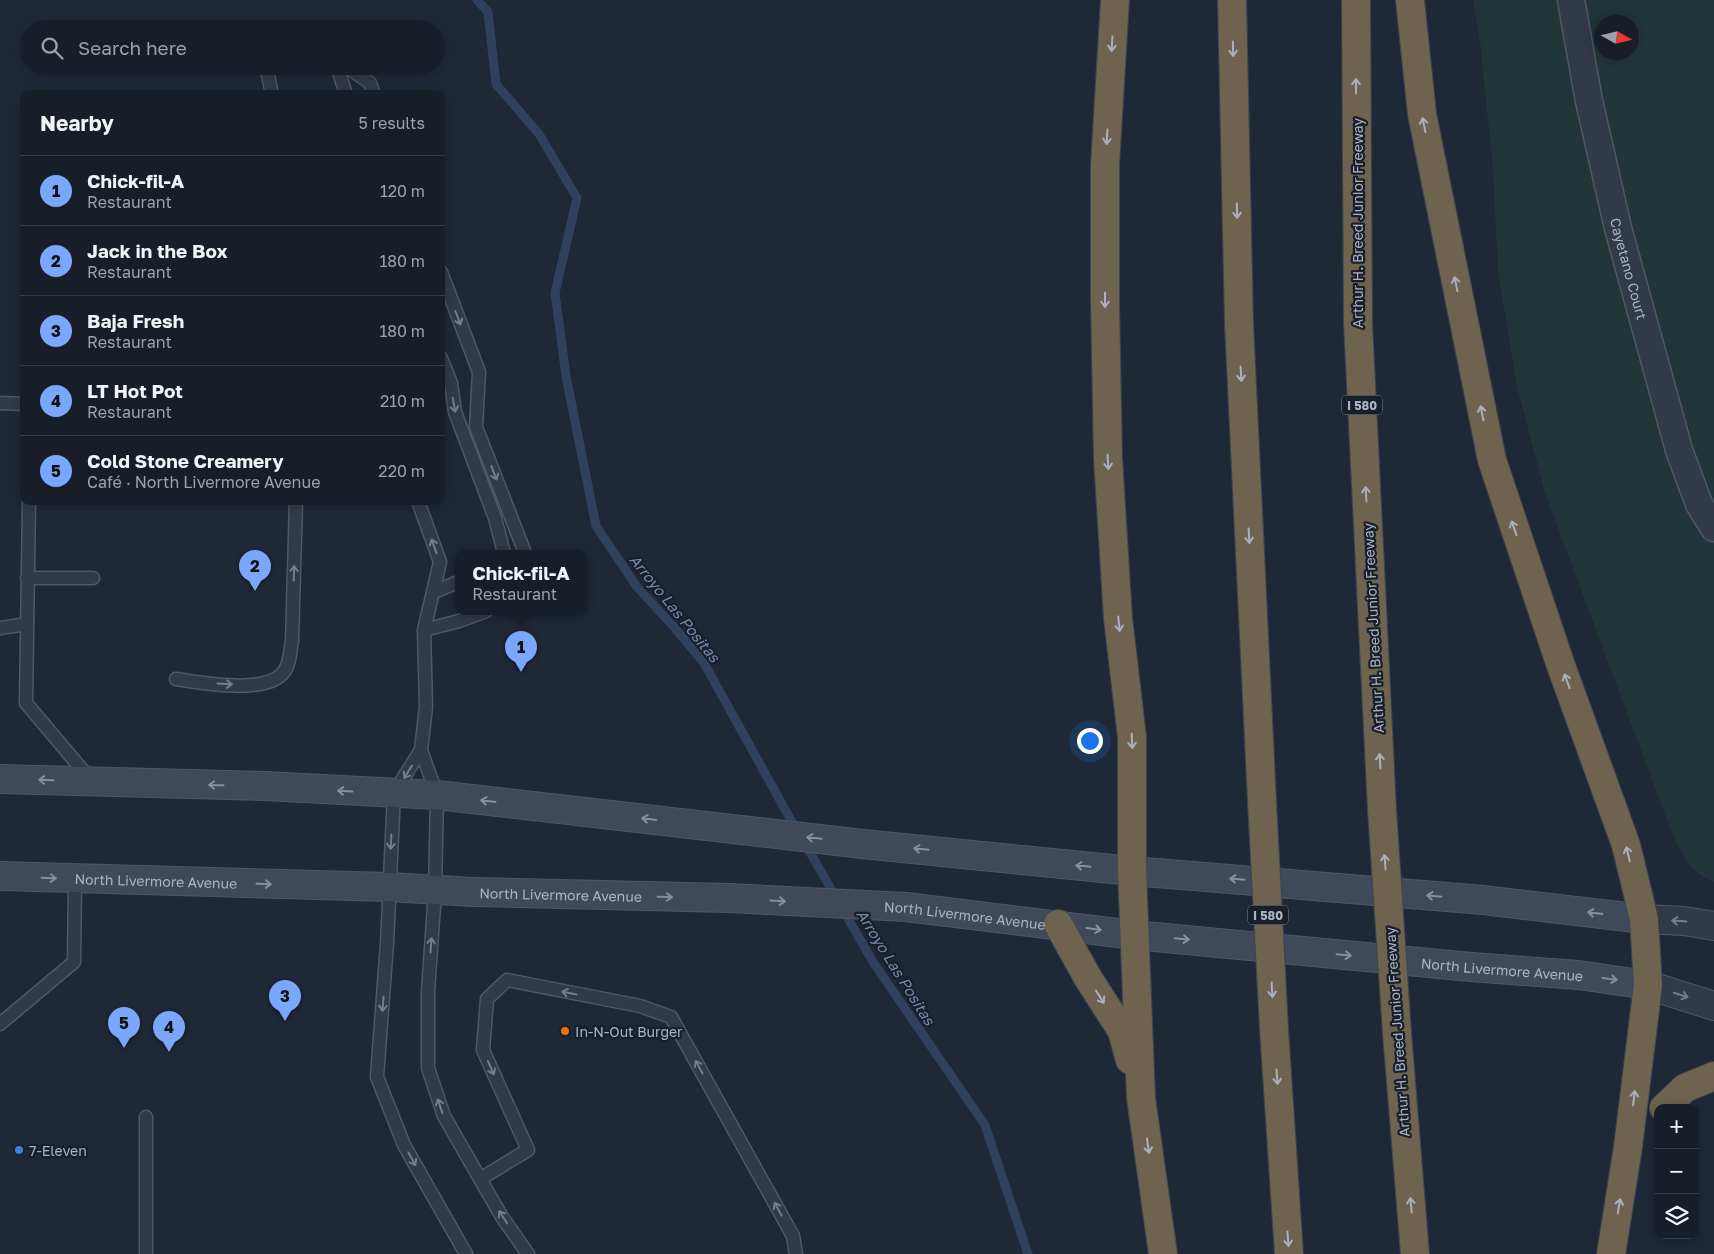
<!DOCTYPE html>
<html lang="en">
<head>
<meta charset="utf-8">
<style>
  :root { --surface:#171e28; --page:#202730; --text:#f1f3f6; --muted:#9ea2a8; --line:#363c45; --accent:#7aa7fb }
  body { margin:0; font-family:"Golos Text",sans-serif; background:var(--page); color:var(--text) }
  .controls { position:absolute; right:15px; bottom:15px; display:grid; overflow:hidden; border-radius:10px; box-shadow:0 2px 12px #0003 }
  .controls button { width:45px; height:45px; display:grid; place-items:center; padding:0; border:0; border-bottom:1px solid var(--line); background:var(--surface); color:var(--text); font:25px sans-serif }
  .compass { position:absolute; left:1594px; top:15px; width:45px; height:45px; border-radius:50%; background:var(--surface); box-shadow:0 2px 12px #0003; rotate:98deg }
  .you { position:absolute; left:1089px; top:740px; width:18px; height:18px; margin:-12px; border:4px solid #fff; border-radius:50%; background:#1a73e8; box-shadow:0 0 0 8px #1a73e833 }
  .badge { display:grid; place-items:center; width:32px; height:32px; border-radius:50%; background:var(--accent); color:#111; font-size:16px; font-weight:700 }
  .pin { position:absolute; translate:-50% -41px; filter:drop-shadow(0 1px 2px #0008) }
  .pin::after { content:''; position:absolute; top:26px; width:18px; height:15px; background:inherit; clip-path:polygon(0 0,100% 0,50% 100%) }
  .popup { position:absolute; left:455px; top:550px; width:132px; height:65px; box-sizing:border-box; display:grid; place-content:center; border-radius:10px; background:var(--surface); filter:drop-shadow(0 1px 4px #0005); font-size:16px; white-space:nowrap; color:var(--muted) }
  .popup b { font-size:19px; color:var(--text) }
  .popup::after { content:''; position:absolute; left:50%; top:100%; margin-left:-10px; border:10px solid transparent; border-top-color:var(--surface) }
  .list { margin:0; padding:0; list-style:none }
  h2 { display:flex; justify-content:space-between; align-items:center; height:65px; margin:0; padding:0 20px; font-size:21px }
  h2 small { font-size:16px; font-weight:400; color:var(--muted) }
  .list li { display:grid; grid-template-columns:32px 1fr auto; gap:15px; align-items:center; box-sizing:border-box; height:70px; padding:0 20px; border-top:1px solid var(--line) }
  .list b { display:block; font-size:19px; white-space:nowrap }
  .list p { margin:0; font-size:16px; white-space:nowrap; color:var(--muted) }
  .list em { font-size:16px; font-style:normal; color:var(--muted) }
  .icon { flex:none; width:28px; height:28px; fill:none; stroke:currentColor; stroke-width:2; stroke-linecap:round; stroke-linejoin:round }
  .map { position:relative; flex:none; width:1714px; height:1254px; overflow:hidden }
  .search { position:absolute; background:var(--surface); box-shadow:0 2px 12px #0003; left:20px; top:20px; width:425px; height:55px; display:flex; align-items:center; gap:12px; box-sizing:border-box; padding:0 18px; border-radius:28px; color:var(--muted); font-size:19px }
  .panel { position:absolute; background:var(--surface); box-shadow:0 2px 12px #0003; left:20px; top:90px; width:425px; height:415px; border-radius:10px }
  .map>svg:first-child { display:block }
</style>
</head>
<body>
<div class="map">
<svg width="1714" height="1254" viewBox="0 0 1714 1254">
  <rect width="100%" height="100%" fill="#1f2836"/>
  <path fill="#213639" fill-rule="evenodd" d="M1473,0H1714V882C1689,871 1685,860 1673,836L1545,493L1517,387L1498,271L1493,170L1480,41ZM1602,22H1632V52H1602Z"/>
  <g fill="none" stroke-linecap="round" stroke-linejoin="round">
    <path stroke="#2f415d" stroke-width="9" d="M477,0L488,12L496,84L539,134L577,198L555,293L566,376L596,526L637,587L674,627L704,663L797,831
      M804,842L873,962L985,1125L1028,1254"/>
    <g stroke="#505765" stroke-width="15">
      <path id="service" d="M266,66L272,94
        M337,66L346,94
        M346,66L370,83L374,94
        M441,272L479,372L476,427L525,553
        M441,358L451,383L455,412L495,518L504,553
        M0,403L24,404
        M29,501L26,703L90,779
        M418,501L440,562L424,630L426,707L421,750L437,795L435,891L428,991V1068L444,1116L502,1217L528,1254
        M27,578H93
        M434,592L458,582
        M0,628L27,624
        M424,630L459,621L486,611
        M176,679C202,683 263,694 282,674C290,666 290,652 292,641L296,501
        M421,750L394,793L387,943L377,1077L404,1145L466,1254
        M0,1024L74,962L75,879
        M146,1117V1254
        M480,1179L528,1150L483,1050L487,999L507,980L640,1006L671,1017L793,1236L796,1254"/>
    </g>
    <g stroke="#505765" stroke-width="29">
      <g id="minor">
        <path id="s1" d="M1571,0L1589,101L1618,228L1679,450L1699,504L1714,528"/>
      </g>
    </g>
    <g stroke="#505765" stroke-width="30">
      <path id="tertiary" d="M1644,919L1684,921L1714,926
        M1648,985L1714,1006"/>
    </g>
    <g stroke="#505765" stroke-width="30">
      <g id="secondary">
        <path d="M0,779L265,786L437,795L863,844L1132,871L1483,900L1644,919"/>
        <path id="s2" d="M0,876L389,887L473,892L729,898L906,907L1134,935L1471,967L1578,975L1648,985"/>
      </g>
    </g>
    <g stroke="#3d4451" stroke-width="30">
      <path id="motorway" d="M1115,0L1105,165V302L1108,458L1118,618L1132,737V871L1141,1098L1163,1254
        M1232,0L1239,324L1262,802
        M1356,0L1358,323L1382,810
        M1410,0L1422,114L1492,460L1560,663L1626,845L1644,919L1648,985L1628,1147L1611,1254
        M1058,924L1088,978L1122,1031L1130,1060
        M1274,1029L1289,1254
        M1397,1033L1415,1254
        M1664,1108L1685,1088L1714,1076"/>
    </g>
    <use href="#service" stroke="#323a47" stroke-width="12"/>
    <use href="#minor" stroke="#323a47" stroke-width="26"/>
    <use href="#tertiary" stroke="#323a47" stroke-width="28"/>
    <use href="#secondary" stroke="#40495a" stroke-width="28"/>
    <use href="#motorway" stroke="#6d634f" stroke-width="28"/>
    <g stroke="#3d4451" stroke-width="30" stroke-linecap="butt">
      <path id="motorway-bridge" d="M1262,802L1274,1029
        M1382,810L1397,1033"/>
    </g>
    <use href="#motorway-bridge" stroke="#6d634f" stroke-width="28"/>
  </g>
  <defs><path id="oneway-shaft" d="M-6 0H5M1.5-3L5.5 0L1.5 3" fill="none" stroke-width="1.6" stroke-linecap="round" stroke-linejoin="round" transform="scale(1.25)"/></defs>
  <g stroke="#a9b0be">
    <use href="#oneway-shaft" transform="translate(1112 44) rotate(93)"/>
    <use href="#oneway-shaft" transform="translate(1233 49) rotate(89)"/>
    <use href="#oneway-shaft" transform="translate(1356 86) rotate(-90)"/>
    <use href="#oneway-shaft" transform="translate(1424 125) rotate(-101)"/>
    <use href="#oneway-shaft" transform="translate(1107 137) rotate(93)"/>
    <use href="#oneway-shaft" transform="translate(1237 211) rotate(89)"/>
    <use href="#oneway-shaft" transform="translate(1456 284) rotate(-101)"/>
    <use href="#oneway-shaft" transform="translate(1105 300) rotate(90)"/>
    <use href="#oneway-shaft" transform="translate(1241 374) rotate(87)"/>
    <use href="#oneway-shaft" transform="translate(1482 413) rotate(-101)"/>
    <use href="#oneway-shaft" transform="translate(1108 462) rotate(87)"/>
    <use href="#oneway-shaft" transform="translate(1366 494) rotate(-93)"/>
    <use href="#oneway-shaft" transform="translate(1514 528) rotate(-109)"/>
    <use href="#oneway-shaft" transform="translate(1249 536) rotate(87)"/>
    <use href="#oneway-shaft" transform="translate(1119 624) rotate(84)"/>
    <use href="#oneway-shaft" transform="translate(1567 681) rotate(-110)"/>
    <use href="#oneway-shaft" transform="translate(1132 741) rotate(88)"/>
    <use href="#oneway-shaft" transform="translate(1380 761) rotate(-93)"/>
    <use href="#oneway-shaft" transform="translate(1628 854) rotate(-104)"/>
    <use href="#oneway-shaft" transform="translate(1385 862) rotate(-94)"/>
    <use href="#oneway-shaft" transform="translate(1272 990) rotate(87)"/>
    <use href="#oneway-shaft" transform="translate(1100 997) rotate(58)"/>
    <use href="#oneway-shaft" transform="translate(1277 1077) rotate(86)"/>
    <use href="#oneway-shaft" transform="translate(1634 1098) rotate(-83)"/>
    <use href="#oneway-shaft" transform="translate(1148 1146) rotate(82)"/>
    <use href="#oneway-shaft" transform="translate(1411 1205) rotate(-95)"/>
    <use href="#oneway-shaft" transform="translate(1619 1206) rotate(-81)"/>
    <use href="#oneway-shaft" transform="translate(1288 1239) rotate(86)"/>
  </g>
  <g stroke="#757d8c">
    <use href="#oneway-shaft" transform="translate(458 318) rotate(69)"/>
    <use href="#oneway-shaft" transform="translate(454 405) rotate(80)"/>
    <use href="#oneway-shaft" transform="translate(494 473) rotate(69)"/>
    <use href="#oneway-shaft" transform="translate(434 546) rotate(-110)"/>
    <use href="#oneway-shaft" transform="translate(294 573) rotate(-88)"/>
    <use href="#oneway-shaft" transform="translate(225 684) rotate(3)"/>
    <use href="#oneway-shaft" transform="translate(408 772) rotate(122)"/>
    <use href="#oneway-shaft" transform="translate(391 842) rotate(93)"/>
    <use href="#oneway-shaft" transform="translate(1679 921) rotate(-176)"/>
    <use href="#oneway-shaft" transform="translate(431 945) rotate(-86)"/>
    <use href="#oneway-shaft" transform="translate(569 993) rotate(-169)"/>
    <use href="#oneway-shaft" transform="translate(1681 995) rotate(18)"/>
    <use href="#oneway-shaft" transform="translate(383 1004) rotate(94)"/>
    <use href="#oneway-shaft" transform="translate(699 1067) rotate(-119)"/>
    <use href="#oneway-shaft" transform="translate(491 1068) rotate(66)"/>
    <use href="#oneway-shaft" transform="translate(440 1106) rotate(-108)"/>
    <use href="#oneway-shaft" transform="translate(412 1159) rotate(61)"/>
    <use href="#oneway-shaft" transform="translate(778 1209) rotate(-119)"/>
    <use href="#oneway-shaft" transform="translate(503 1217) rotate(-123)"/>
  </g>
  <g stroke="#868f9f">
    <use href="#oneway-shaft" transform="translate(46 780) rotate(-178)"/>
    <use href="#oneway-shaft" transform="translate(216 785) rotate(-179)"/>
    <use href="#oneway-shaft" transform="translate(345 791) rotate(-177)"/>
    <use href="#oneway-shaft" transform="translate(488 801) rotate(-173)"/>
    <use href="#oneway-shaft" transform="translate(649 819) rotate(-173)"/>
    <use href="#oneway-shaft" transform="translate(814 838) rotate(-174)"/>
    <use href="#oneway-shaft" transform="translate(921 849) rotate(-174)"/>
    <use href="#oneway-shaft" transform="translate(1083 866) rotate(-174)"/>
    <use href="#oneway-shaft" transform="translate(49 878) rotate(2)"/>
    <use href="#oneway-shaft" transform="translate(1237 879) rotate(-175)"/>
    <use href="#oneway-shaft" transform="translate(264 884) rotate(2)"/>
    <use href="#oneway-shaft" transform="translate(1434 896) rotate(-175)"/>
    <use href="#oneway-shaft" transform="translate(665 897) rotate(1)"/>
    <use href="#oneway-shaft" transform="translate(778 901) rotate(3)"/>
    <use href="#oneway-shaft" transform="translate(1595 913) rotate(-173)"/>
    <use href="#oneway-shaft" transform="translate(1094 929) rotate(8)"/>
    <use href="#oneway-shaft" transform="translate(1182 939) rotate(5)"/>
    <use href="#oneway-shaft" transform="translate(1344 955) rotate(5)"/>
    <use href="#oneway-shaft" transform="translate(1610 979) rotate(8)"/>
  </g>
  <circle fill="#e8710a" stroke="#181f2b" stroke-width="2" cx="565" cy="1031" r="5"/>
  <circle fill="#3f7fe0" stroke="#181f2b" stroke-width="2" cx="19" cy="1150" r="5"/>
  <g text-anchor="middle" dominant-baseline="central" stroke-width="4.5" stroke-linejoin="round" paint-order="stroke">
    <g fill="#181f2b" stroke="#808796" stroke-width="1">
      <rect x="1342" y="395.5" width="40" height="19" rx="4"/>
      <rect x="1248" y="905.5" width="40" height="19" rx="4"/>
    </g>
    <g font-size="12" font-weight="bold" fill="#acb4c4">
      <text x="1362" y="405">I 580</text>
      <text x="1268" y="915">I 580</text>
    </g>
    <g font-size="14" fill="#acb4c4" stroke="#181f2b">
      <text transform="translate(1357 223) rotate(-90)">Arthur H. Breed Junior Freeway</text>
      <text stroke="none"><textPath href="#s1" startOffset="275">Cayetano Court</textPath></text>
      <text transform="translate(1373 628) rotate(-93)">Arthur H. Breed Junior Freeway</text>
      <text stroke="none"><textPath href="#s2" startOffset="156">North Livermore Avenue</textPath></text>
      <text stroke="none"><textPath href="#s2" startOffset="561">North Livermore Avenue</textPath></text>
      <text stroke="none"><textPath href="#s2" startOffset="966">North Livermore Avenue</textPath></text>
      <text stroke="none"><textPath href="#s2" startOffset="1506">North Livermore Avenue</textPath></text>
      <text transform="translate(1397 1032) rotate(-94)">Arthur H. Breed Junior Freeway</text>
    </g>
    <g font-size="14" fill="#acb4c4" stroke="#181f2b" text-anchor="start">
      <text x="575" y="1031">In-N-Out Burger</text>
      <text x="29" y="1150">7-Eleven</text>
    </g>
    <g font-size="15" font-style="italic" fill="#738aae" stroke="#181f2b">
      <text transform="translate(675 608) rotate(51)">Arroyo Las Positas</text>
      <text transform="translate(896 967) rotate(58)">Arroyo Las Positas</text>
    </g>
  </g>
</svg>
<div class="controls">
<button>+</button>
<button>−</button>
<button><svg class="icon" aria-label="layers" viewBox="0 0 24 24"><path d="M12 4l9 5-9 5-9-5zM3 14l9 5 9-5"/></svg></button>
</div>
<svg class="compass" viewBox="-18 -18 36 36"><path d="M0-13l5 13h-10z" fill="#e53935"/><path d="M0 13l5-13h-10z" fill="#9ea2a8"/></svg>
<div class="you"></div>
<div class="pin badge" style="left:521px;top:672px">1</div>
<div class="popup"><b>Chick-fil-A</b>Restaurant</div>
<div class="pin badge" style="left:255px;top:591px">2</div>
<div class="pin badge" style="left:285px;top:1021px">3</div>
<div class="pin badge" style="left:169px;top:1052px">4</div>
<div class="pin badge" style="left:124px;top:1048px">5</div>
<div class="search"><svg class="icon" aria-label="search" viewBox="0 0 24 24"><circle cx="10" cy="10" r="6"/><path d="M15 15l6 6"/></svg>Search here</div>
<section class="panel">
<h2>Nearby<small>5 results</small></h2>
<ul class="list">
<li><span class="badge">1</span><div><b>Chick-fil-A</b><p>Restaurant</p></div><em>120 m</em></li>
<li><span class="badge">2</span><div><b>Jack in the Box</b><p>Restaurant</p></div><em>180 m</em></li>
<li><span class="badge">3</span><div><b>Baja Fresh</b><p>Restaurant</p></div><em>180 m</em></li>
<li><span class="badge">4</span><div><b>LT Hot Pot</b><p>Restaurant</p></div><em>210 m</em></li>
<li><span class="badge">5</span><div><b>Cold Stone Creamery</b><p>Café · North Livermore Avenue</p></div><em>220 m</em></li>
</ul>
</section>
</div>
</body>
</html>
